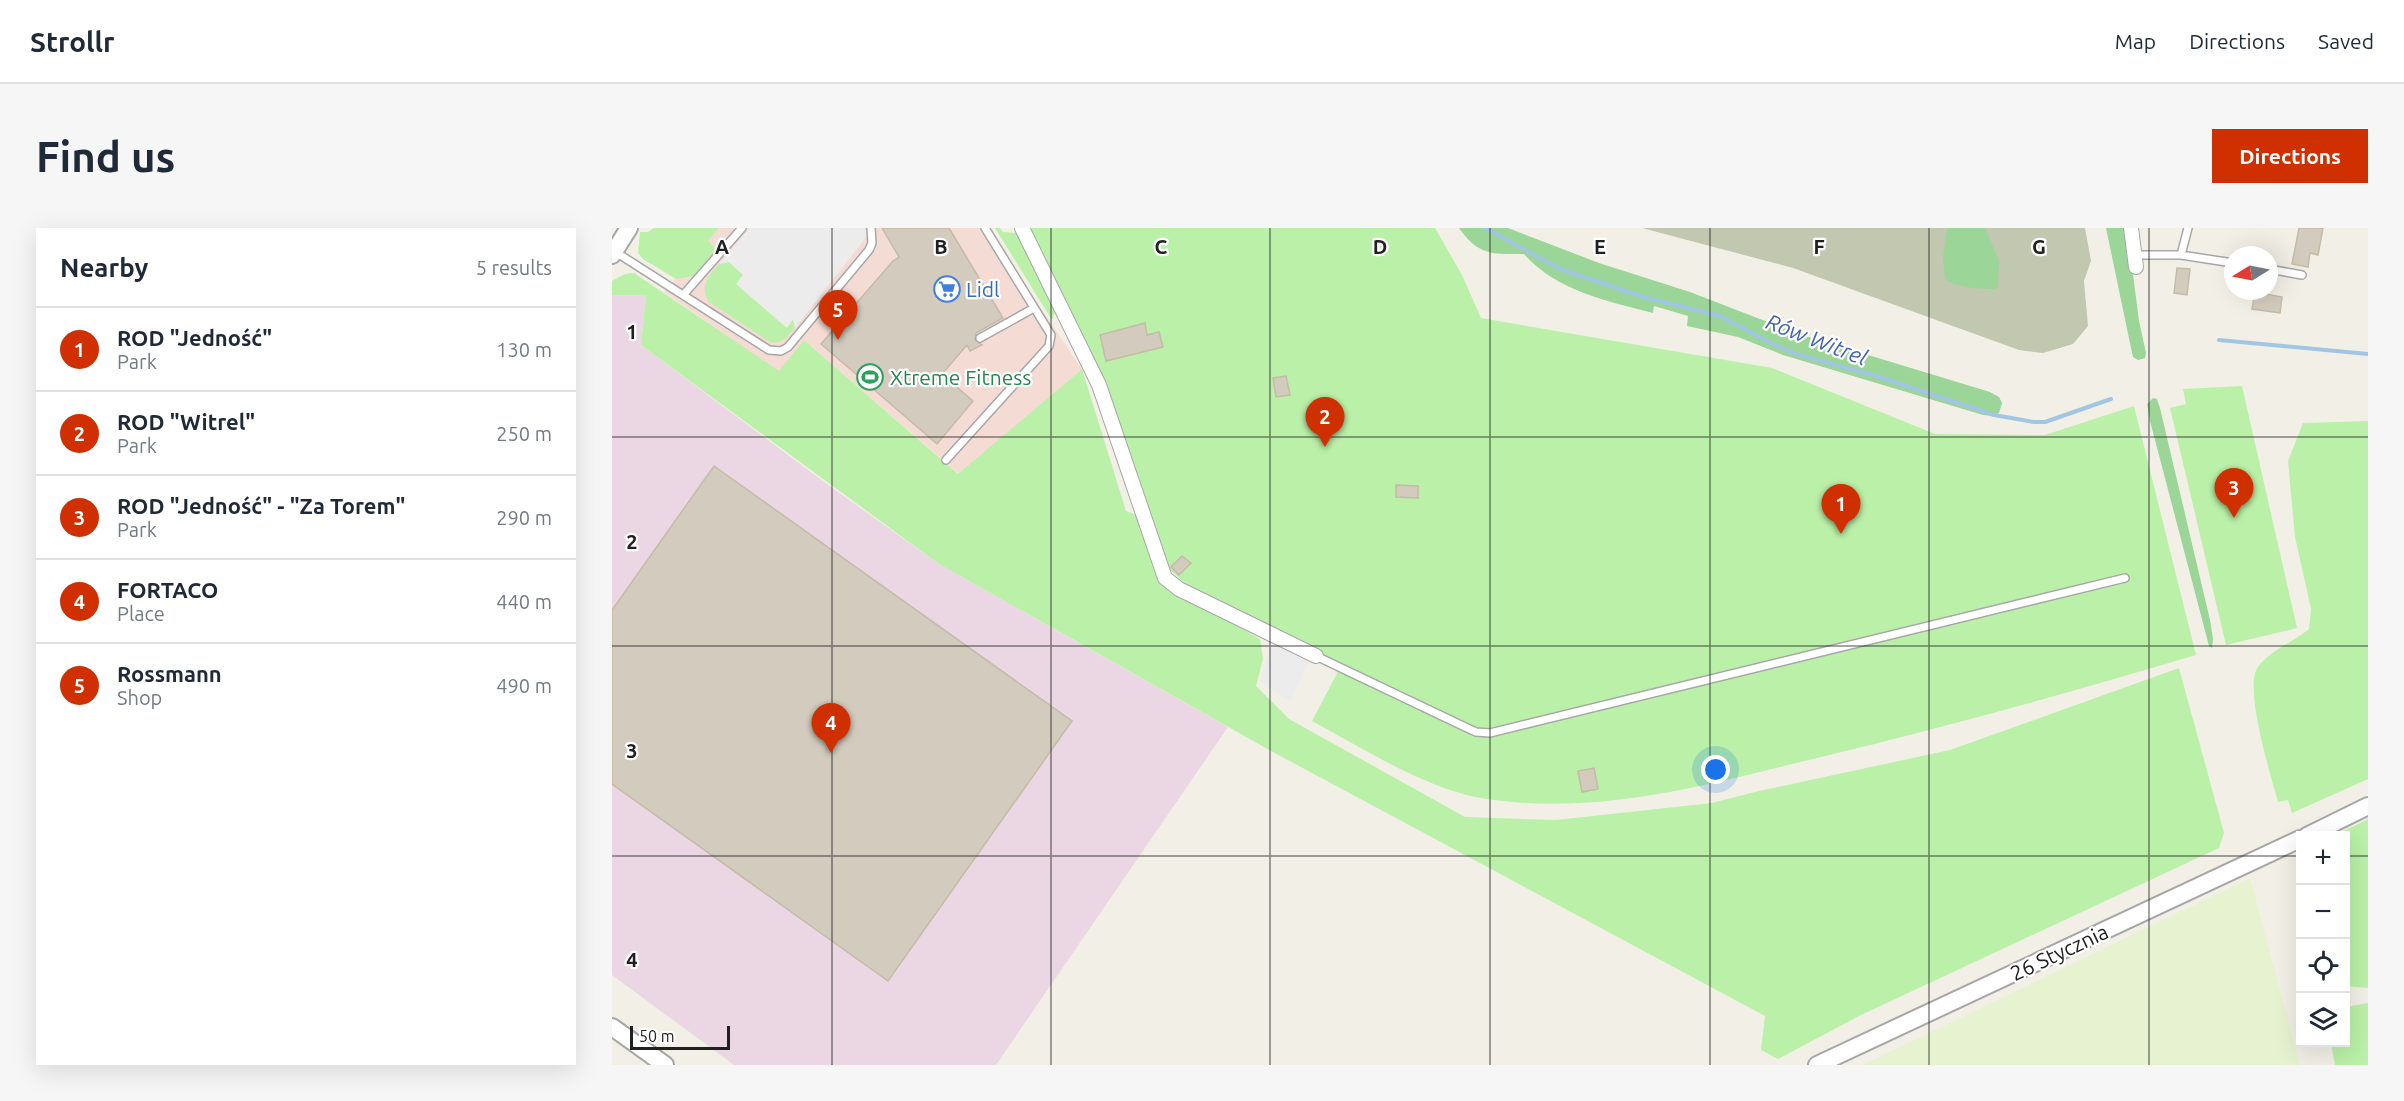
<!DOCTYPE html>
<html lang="en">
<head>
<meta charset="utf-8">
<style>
  :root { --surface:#fff; --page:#f6f6f7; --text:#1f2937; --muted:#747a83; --line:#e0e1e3; --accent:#d03000 }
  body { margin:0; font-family:Ubuntu,sans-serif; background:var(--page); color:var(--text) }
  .controls { position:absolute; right:18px; bottom:18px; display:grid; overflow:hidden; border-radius:0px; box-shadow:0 6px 24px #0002 }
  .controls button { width:54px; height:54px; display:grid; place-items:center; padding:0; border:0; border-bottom:2px solid var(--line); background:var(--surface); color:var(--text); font:30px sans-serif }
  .compass { position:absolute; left:1612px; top:18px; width:54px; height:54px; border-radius:50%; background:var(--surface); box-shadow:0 6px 24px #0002; rotate:260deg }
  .scale { position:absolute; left:18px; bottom:15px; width:100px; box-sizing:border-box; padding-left:6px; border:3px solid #202020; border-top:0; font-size:16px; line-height:21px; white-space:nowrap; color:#202020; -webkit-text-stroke:4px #fff; paint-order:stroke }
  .you { position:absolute; left:1104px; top:542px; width:21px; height:21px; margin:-15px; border:4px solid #fff; border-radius:50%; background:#1a73e8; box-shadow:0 0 0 9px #1a73e833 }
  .badge { display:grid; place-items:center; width:39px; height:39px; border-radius:50%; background:var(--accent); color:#fff; font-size:20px; font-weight:700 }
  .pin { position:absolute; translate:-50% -50px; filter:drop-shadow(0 2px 3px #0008) }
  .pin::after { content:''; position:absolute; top:32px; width:21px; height:18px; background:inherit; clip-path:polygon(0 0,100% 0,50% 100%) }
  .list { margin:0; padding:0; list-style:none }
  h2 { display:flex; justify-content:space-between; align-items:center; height:78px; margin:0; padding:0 24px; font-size:26px }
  h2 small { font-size:20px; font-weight:400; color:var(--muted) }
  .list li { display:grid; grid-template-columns:39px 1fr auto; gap:18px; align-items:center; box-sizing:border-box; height:84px; padding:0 24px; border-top:2px solid var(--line) }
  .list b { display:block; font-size:22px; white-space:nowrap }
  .list p { margin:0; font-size:20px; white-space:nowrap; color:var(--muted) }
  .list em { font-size:20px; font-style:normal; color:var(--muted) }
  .icon { flex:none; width:33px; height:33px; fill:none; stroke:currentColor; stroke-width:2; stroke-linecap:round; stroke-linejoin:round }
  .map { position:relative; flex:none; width:1756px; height:837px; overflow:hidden; border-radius:0px }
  header { display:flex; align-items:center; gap:36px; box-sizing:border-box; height:84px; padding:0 30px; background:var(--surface); border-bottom:2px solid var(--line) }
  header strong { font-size:28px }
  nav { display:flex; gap:33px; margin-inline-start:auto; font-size:21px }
  .intro { display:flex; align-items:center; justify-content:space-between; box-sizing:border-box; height:144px; padding:0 36px }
  h1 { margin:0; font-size:42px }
  .button { padding:15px 27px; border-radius:0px; background:var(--accent); color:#fff; font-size:21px; font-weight:700 }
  main { display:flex; gap:36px; padding:0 36px }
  aside { flex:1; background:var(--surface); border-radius:0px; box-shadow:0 6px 24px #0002 }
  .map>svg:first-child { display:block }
</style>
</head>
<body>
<header>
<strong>Strollr</strong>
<nav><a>Map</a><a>Directions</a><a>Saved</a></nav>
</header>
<div class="intro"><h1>Find us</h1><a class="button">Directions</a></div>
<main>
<aside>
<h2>Nearby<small>5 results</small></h2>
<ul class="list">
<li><span class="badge">1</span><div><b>ROD &quot;Jedność&quot;</b><p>Park</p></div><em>130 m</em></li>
<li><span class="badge">2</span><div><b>ROD &quot;Witrel&quot;</b><p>Park</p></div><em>250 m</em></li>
<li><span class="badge">3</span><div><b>ROD &quot;Jedność&quot; - &quot;Za Torem&quot;</b><p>Park</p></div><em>290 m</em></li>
<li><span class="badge">4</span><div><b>FORTACO</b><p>Place</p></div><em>440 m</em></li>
<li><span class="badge">5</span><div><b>Rossmann</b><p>Shop</p></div><em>490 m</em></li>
</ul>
</aside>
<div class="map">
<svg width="1756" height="837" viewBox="0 0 1756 837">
  <rect width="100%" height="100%" fill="#f2f0e6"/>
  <path fill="#f4dcd4" d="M107,0H374L470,141L347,246L192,112L167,144L52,64Z"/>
  <path fill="#ebd7e3" d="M34,66L29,117L219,259L327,336L616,499L384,837H122L0,747V67Z"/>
  <path fill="#c2c7b0" d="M1030,0H1473L1479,33L1472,53L1476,98L1461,116L1431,125L1407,122L1181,40Z"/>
  <path fill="#e7f2d0" d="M1638,650L1688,837H1251Z"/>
  <path fill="#baf0a7" d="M42,0H107L96,13L104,22L81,48L64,51L31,31L26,25L28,4H36Z
    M383,0H388L391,4L406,5L444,81L440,92Z
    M413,0H823L850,47L869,90L1160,140L1323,206L1433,207L1522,178L1584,427C1460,464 1335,499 1209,529C1093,557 988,589 868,570C813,560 750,520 700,493L730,436L601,372L576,358L551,335L498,172Z
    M117,34L131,47L124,56L174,99L181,91L183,100C175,108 171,117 158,114L97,74C87,57 96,49 107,36Z
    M22,45L167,143L192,112L346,246L470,141L514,283L525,287L549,356L648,411L651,431L644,458L677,491L853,589L944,592L1100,575L1147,563L1338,522L1567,440L1612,605L1607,620L1249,787L1166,831L1149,822L1153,788L659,523L327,336L29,117L34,67H0V53L13,46Z
    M1630,158L1685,400L1614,417L1558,180L1574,176L1571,161Z
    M1756,193V551L1680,585L1676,572L1666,574C1659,548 1631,459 1646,439C1660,421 1680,415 1697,401L1699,381L1683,309L1676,233L1691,195Z
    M1756,591V760L1734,758V608L1724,607Z
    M1756,775V837H1723L1719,815L1734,814V779Z"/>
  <path fill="#9bd597" d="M847,0H896L987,35L1078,64L1187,106L1378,164L1387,169L1390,175L1387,185L1381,188L1371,187L1171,127L1126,109L1075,98L1076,88L1042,78L1041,85C995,73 945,63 912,26C880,26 867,28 847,0Z
    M1335,0H1373L1387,33L1386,59L1383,61C1368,61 1345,60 1333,51L1331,30Z
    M1494,0H1515L1527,93L1534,125L1533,130L1526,132L1521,129L1519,120Z
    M1541,170L1545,171L1548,180L1598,392L1601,411L1600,420L1597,418L1538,193L1535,176Z"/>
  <path fill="#ececec" d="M138,0H253L255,8L183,100L181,91L175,100L124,56L131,47L117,34L107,36Z
    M660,416L695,434L679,474L648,453Z"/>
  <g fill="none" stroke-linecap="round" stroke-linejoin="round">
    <path stroke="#a2c5e3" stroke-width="4" d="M873,0L948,41L1028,68L1108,88L1162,117L1187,127L1264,148L1382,187L1422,194H1433L1499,171
      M1607,112L1756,126"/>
  </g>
  <path fill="#d2cbbe" stroke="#c5bba6" stroke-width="1.5" d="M270,0H337L391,90L364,105L363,112L370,117L358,123L355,117L330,146L361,173L325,216L209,116L281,33L287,29Z
    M1687,0H1711L1706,27L1698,25L1696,39L1680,36Z
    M1565,40L1578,41L1575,67L1562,65Z
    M1643,64L1670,69L1668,85L1640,81Z
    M533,95L535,107L547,104L551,119L494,133L488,107Z
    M674,148L678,167L664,169L661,150Z
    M102,238L460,493L276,753L0,556V382Z
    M784,257L806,258V270L784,269Z
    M570,328L579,335L567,347L559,339Z
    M982,540L986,561L970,564L966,543Z"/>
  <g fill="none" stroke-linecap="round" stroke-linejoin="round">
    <g stroke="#a7a7a7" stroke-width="10">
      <path id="service" d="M2,23L157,122L169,123L176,119L257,22L260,15L259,0
        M1523,27H1569L1621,35
        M1569,27L1576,0
        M1657,41L1690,47
        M72,66L130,0
        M368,110L422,80
        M334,232L437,118L439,107L373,0
        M704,428L851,498L864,504L878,505L1513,350"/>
    </g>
    <g stroke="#a7a7a7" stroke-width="16">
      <path id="minor" d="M410,0L487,157L553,350L567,361L704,428
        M1519,0L1524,39"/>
    </g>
    <g stroke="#a7a7a7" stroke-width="20">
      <path id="tertiary" d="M0,27L17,0
        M1695,608L1756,578
        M0,799L53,837
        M1205,837L1688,611"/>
    </g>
    <use href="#service" stroke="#fff" stroke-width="7"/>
    <use href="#minor" stroke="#fff" stroke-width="14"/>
    <use href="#tertiary" stroke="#fff" stroke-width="16"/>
  </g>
  <path fill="none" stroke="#202020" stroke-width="1.5" stroke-opacity="0.55" d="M220,0V837M439,0V837M658,0V837M878,0V837M1098,0V837M1317,0V837M1537,0V837M0,209H1756M0,418H1756M0,628H1688M1734,628H1756"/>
  <defs>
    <g id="supermarket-ring" transform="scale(1.35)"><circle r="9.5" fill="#fff" stroke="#3f7fe0" stroke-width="1.5"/><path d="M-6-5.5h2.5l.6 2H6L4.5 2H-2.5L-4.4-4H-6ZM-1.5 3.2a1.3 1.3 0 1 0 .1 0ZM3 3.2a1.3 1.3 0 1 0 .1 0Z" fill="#3f7fe0"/></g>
    <g id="stadium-ring" transform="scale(1.35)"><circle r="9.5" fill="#fff" stroke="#2e9e5b" stroke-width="1.5"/><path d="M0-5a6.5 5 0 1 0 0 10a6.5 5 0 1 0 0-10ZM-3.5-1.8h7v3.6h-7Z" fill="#2e9e5b"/></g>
  </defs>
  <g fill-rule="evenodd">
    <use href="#supermarket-ring" x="335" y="61"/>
    <use href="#stadium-ring" x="258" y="149"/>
  </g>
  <g text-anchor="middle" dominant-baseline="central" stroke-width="4.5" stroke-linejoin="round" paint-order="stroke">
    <g font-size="21" fill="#366cbe" stroke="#fff" text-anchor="start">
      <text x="354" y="61">Lidl</text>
    </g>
    <g font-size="21" fill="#27864d" stroke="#fff" text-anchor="start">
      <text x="278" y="149">Xtreme Fitness</text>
    </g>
    <g font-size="21" fill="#202020" stroke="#fff">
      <text transform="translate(1447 724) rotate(-25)">26 Stycznia</text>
    </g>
    <g font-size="22" font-style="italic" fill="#4262ba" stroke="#fff">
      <text transform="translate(1205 111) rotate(21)">Rów Witrel</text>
    </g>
  </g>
  <g font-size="20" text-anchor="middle" font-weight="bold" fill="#202020" stroke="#fff" stroke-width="4.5" stroke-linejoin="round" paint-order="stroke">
    <text x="110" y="26">A</text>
    <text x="329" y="26">B</text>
    <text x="549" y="26">C</text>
    <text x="768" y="26">D</text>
    <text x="988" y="26">E</text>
    <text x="1207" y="26">F</text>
    <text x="1427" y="26">G</text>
    <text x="20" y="111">1</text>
    <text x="20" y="321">2</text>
    <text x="20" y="530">3</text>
    <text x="20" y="739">4</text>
  </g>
</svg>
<div class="controls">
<button>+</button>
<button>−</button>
<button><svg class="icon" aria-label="locate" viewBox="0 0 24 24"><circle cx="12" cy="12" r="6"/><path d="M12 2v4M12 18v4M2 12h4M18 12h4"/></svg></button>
<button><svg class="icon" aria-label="layers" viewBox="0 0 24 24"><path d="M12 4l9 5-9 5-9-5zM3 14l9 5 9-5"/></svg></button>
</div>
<svg class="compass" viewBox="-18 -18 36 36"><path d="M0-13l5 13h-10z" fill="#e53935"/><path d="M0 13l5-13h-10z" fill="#747a83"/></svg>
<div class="scale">50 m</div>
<div class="you"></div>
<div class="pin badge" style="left:1229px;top:306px">1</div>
<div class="pin badge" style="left:713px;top:219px">2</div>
<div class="pin badge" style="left:1622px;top:290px">3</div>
<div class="pin badge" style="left:219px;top:525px">4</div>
<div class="pin badge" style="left:226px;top:112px">5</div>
</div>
</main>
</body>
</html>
